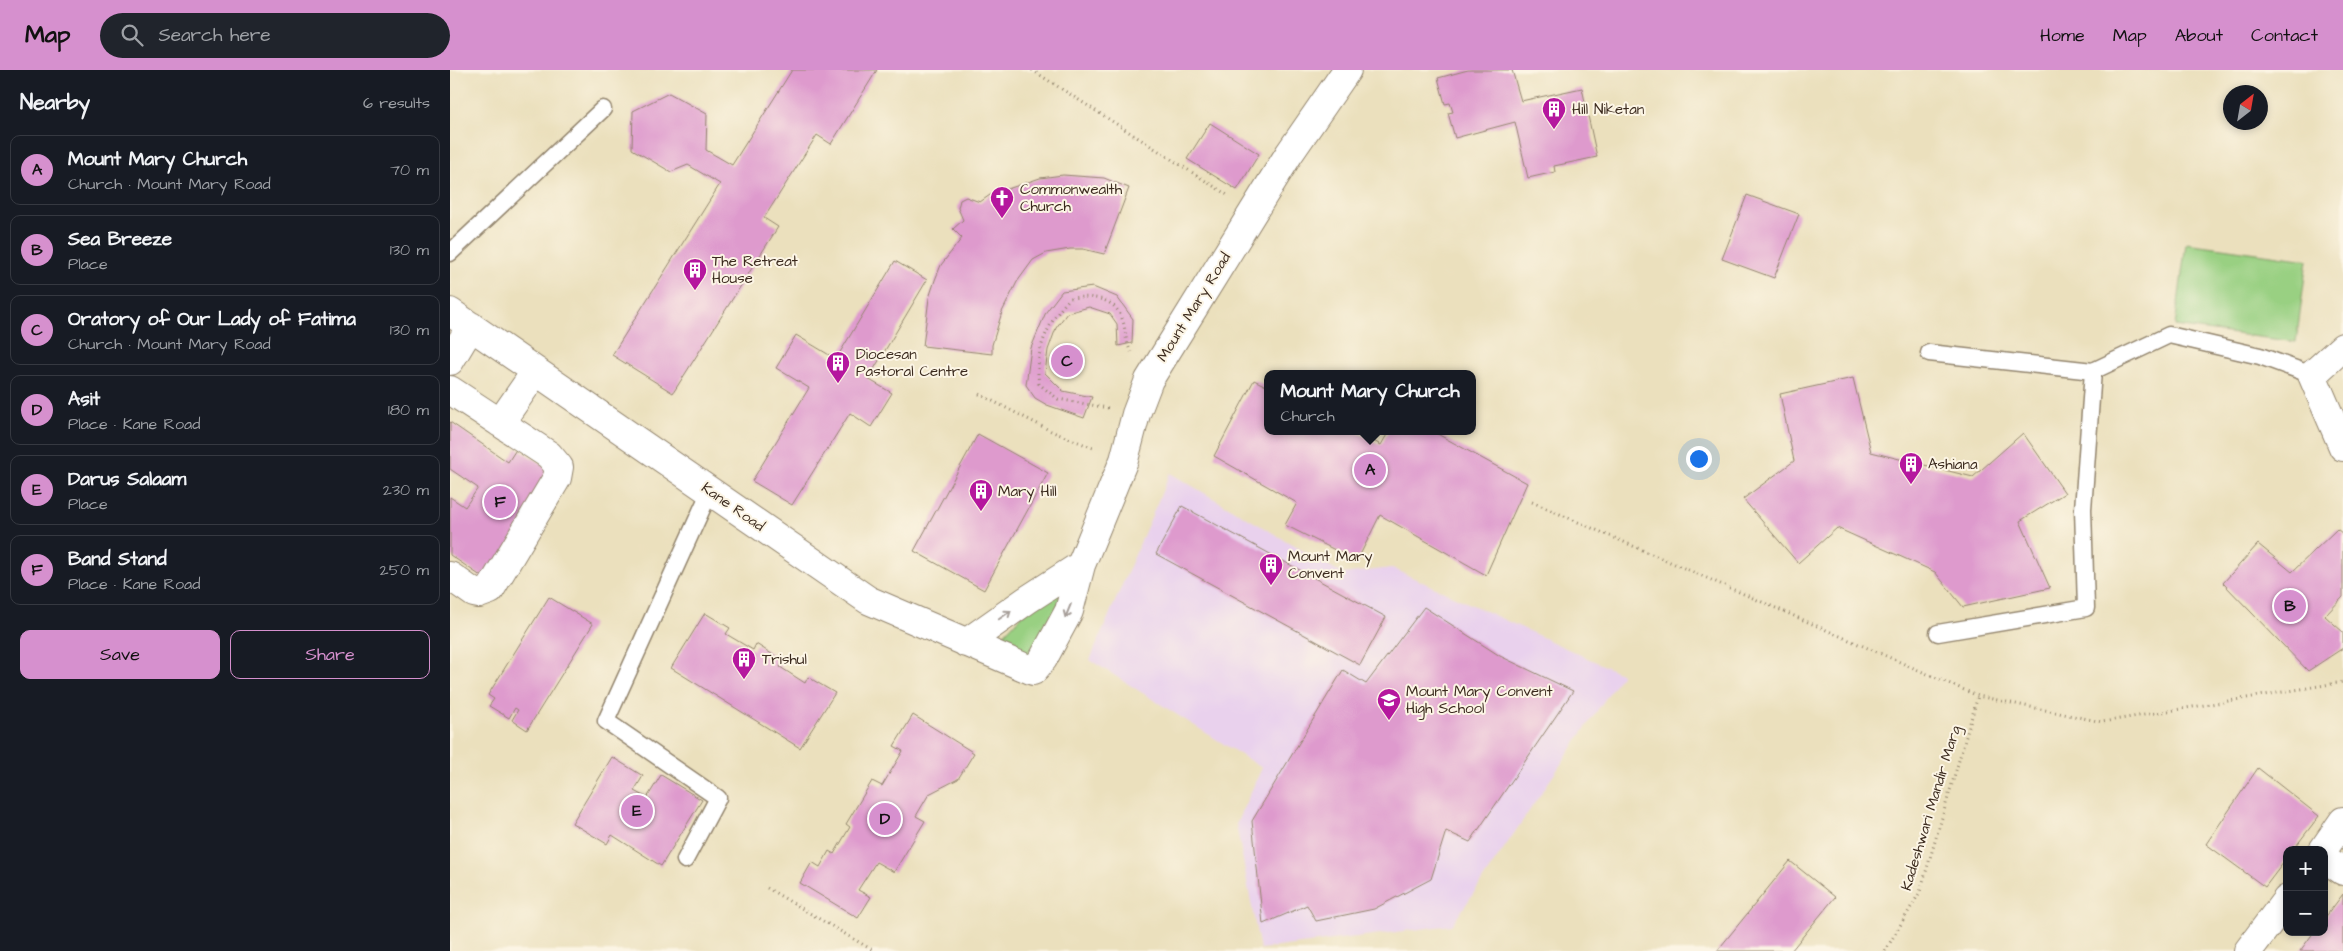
<!DOCTYPE html>
<html lang="en">
<head>
<meta charset="utf-8">
<style>
  :root { --surface:#171b24; --page:#20242c; --text:#f1f3f6; --muted:#9ea1a6; --line:#363941; --accent:#d690ce }
  body { margin:0; font-family:"Architects Daughter",sans-serif; background:var(--page); color:var(--text) }
  .controls { position:absolute; right:15px; bottom:15px; display:grid; overflow:hidden; border-radius:10px; box-shadow:0 2px 8px #0003 }
  .controls button { width:45px; height:45px; display:grid; place-items:center; padding:0; border:0; border-bottom:1px solid var(--line); background:var(--surface); color:var(--text); font:25px sans-serif }
  .compass { position:absolute; left:1773px; top:15px; width:45px; height:45px; border-radius:50%; background:var(--surface); box-shadow:0 2px 8px #0003; rotate:31deg }
  .you { position:absolute; left:1248px; top:388px; width:18px; height:18px; margin:-12px; border:4px solid #fff; border-radius:50%; background:#1a73e8; box-shadow:0 0 0 8px #1a73e833 }
  .badge { display:grid; place-items:center; width:32px; height:32px; border-radius:50%; background:var(--accent); color:#111; font-size:16px; font-weight:700 }
  .pin { position:absolute; translate:-50% -50%; border:2px solid #fff; box-shadow:0 1px 5px #0006 }
  .popup { position:absolute; left:814px; top:300px; width:212px; height:65px; box-sizing:border-box; display:grid; place-content:center; border-radius:10px; background:var(--surface); filter:drop-shadow(0 1px 4px #0005); font-size:16px; white-space:nowrap; color:var(--muted) }
  .popup b { font-size:19px; color:var(--text) }
  .popup::after { content:''; position:absolute; left:50%; top:100%; margin-left:-10px; border:10px solid transparent; border-top-color:var(--surface) }
  .list { margin:0; padding:0; list-style:none }
  h2 { display:flex; justify-content:space-between; align-items:center; height:65px; margin:0; padding:0 20px; font-size:21px }
  h2 small { font-size:16px; font-weight:400; color:var(--muted) }
  .list li { display:grid; grid-template-columns:32px 1fr auto; gap:15px; align-items:center; box-sizing:border-box; height:70px; margin:0 10px 10px; padding:0 10px; border:1px solid var(--line); border-radius:10px }
  .list b { display:block; font-size:19px; white-space:nowrap }
  .list p { margin:0; font-size:16px; white-space:nowrap; color:var(--muted) }
  .list em { font-size:16px; font-style:normal; color:var(--muted) }
  .actions { display:flex; gap:10px; padding:15px 20px }
  .actions a { flex:1; padding:11px 0; border:1px solid var(--accent); border-radius:10px; text-align:center; font-size:18px; color:var(--accent) }
  .actions .main { background:var(--accent); color:#111 }
  .icon { flex:none; width:28px; height:28px; fill:none; stroke:currentColor; stroke-width:2; stroke-linecap:round; stroke-linejoin:round }
  .map { position:relative; flex:none; width:1893px; height:881px; overflow:hidden }
  header { display:flex; align-items:center; gap:30px; box-sizing:border-box; height:70px; padding:0 25px; background:var(--accent); color:#111 }
  header strong { font-size:24px }
  nav { display:flex; gap:28px; margin-inline-start:auto; font-size:18px }
  .search { width:350px; height:45px; background:var(--page); display:flex; align-items:center; gap:12px; box-sizing:border-box; padding:0 18px; border-radius:28px; color:var(--muted); font-size:19px }
  main { display:flex }
  aside { flex:1; background:var(--surface) }
  .map>svg:first-child { display:block }
</style>
</head>
<body>
<header>
<strong>Map</strong>
<div class="search"><svg class="icon" aria-label="search" viewBox="0 0 24 24"><circle cx="10" cy="10" r="6"/><path d="M15 15l6 6"/></svg>Search here</div>
<nav><a>Home</a><a>Map</a><a>About</a><a>Contact</a></nav>
</header>
<main>
<aside>
<h2>Nearby<small>6 results</small></h2>
<ul class="list">
<li><span class="badge">A</span><div><b>Mount Mary Church</b><p>Church · Mount Mary Road</p></div><em>70 m</em></li>
<li><span class="badge">B</span><div><b>Sea Breeze</b><p>Place</p></div><em>130 m</em></li>
<li><span class="badge">C</span><div><b>Oratory of Our Lady of Fatima</b><p>Church · Mount Mary Road</p></div><em>130 m</em></li>
<li><span class="badge">D</span><div><b>Asit</b><p>Place · Kane Road</p></div><em>180 m</em></li>
<li><span class="badge">E</span><div><b>Darus Salaam</b><p>Place</p></div><em>230 m</em></li>
<li><span class="badge">F</span><div><b>Band Stand</b><p>Place · Kane Road</p></div><em>250 m</em></li>
</ul>
<div class="actions"><a class="main">Save</a><a>Share</a></div>
</aside>
<div class="map">
<svg width="1893" height="881" viewBox="0 0 1893 881">
  <rect width="100%" height="100%" fill="#fcf5e5"/>
  <filter id="ink" filterUnits="userSpaceOnUse"><feTurbulence type="fractalNoise" baseFrequency=".02" numOctaves="2"/><feDisplacementMap in="SourceGraphic" scale="10" xChannelSelector="R" yChannelSelector="G"/><feConvolveMatrix kernelMatrix="1 2 1 2 8 2 1 2 1" color-interpolation-filters="sRGB"/></filter>
  <filter id="wash" filterUnits="userSpaceOnUse"><feTurbulence type="fractalNoise" baseFrequency=".0096" numOctaves="4" result="noise"/><feDisplacementMap in="SourceGraphic" scale="20" xChannelSelector="R" yChannelSelector="G"/><feGaussianBlur stdDeviation="1.12" result="paint"/><feColorMatrix in="noise" values="0 0 0 0 0 0 0 0 0 0 0 0 0 0 0 0 0 1.4 0 .05"/><feComposite in="paint" operator="in"/></filter>
  <g filter="url(#wash)">
    <rect width="100%" height="100%" fill="#ebe0bd"/>
    <path fill="#e9d1ed" d="M720,403L893,504L942,498L1172,604L1002,855L810,879L786,754L812,698L640,590Z"/>
    <path fill="#99d082" stroke="#6a7d50" d="M1736,173L1857,190L1846,272L1725,256Z
      M614,517L604,548L580,588L546,573L577,540Z"/>
    <g id="blocks">
      <path fill="#de9acd" d="M342,0H427L381,74L367,65L314,148L328,157L223,323L162,285L270,114L238,95L221,102L182,79L183,41L219,23L257,44L256,80L282,95Z
        M1018,0H1062L1071,31L1132,18L1147,87L1104,96L1105,102L1078,108L1065,52L1005,68L998,43L1003,42L1000,33L995,34L988,8Z
        M760,53L809,84L787,120L737,89Z
        M613,105L654,108L679,118L654,184L633,179H620L596,183L583,190L567,212L552,242L542,275V284L473,276L479,228L485,210L491,195L512,168L503,159L513,150L508,138L510,130L516,127L530,132L540,125L590,108Z
        M1297,125L1349,144L1324,208L1272,189Z
        M445,191L477,210L418,309L442,323L421,357L400,343L342,435L302,411L359,318L326,298L346,265L386,289Z
        M643,217L667,227L683,249L682,273L668,276L667,254L660,244L639,237L617,243L606,258L598,280L595,303L613,321L642,327L634,348L597,335L585,328L576,315L581,278L596,242L612,221Z
        M1403,308L1421,382L1523,407L1573,363L1615,423L1570,451L1600,518L1513,537L1485,502L1387,458L1348,493L1293,429L1344,391L1330,324Z
        M804,310L818,317V361H904L931,375L939,361H982L1077,413L1036,505L930,445L907,491L835,455L847,433L764,386Z
        M0,352L58,392L67,378L102,401L38,511L0,485V427L15,437L28,418L0,399Z
        M528,364L598,403L534,520L464,481Z
        M732,436L936,547L910,595L706,484Z
        M1887,459L1893,464V527L1875,546L1893,562V578L1858,601L1773,513L1808,474L1842,502Z
        M99,527L143,554L77,660L62,650L68,640L65,638L59,648L39,636L44,629L38,625Z
        M974,537L1050,586L1123,621L1020,772L996,761L981,809L924,839L866,851L857,835L813,854L802,751L893,600L916,614Z
        M255,543L280,558L276,564L303,580L306,574L333,591L330,597L355,613L358,607L385,623L350,678L221,598Z
        M463,645L524,683L508,709L479,724L466,746L475,751L444,802L426,792L408,820L421,827L408,848L350,813L362,792L370,797L379,781L384,784L400,757L396,754L422,711L432,716L453,681L444,676Z
        M162,687L193,706L184,721L197,728L211,705L252,730L211,796L162,765L157,774L122,753Z
        M1808,698L1869,746L1843,780H1837V788L1815,817L1756,774Z
        M1340,791L1385,827L1341,881H1267Z
        M1893,824V881H1850L1864,862H1874V849Z"/>
    </g>
  </g>
  <g filter="url(#ink)">
    <use href="#blocks" fill-opacity="0" stroke="#93856e" stroke-width="1"/>
    <g fill="none" stroke-linecap="round" stroke-linejoin="round">
      <g stroke="#93856e" stroke-width="19">
        <path id="service" d="M0,183L153,39
          M1479,283L1643,301
          M1488,563L1636,538L1633,439L1643,301L1719,265L1810,286L1862,305
          M235,790L268,728L156,651L260,421"/>
      </g>
      <g stroke="#93856e" stroke-width="30">
        <path id="minor" d="M0,242L418,530L583,601L593,589L619,541L631,495L674,390L686,344L699,310L839,84L897,0
          M1893,277L1862,305L1893,377
          M0,291L21,256
          M0,320L99,385L109,397L107,408L40,520L29,524L24,523L0,506
          M50,353L86,301
          M516,573L577,530L631,495
          M1873,780L1893,751
          M1874,788L1893,801
          M1798,881L1837,829"/>
      </g>
      <path stroke="#93856e" stroke-width="3" stroke-dasharray="1 4" stroke-linecap="butt" d="M582,0L779,126
        M529,324L603,362L646,379
        M658,338L608,329L589,314C584,281 598,252 620,228C641,226 665,226 673,251C676,261 675,271 681,282
        M1082,432L1528,626L1652,652L1893,612
        M317,818L424,881
        M1435,881L1470,822L1528,626"/>
      <use href="#service" stroke="#fff" stroke-width="16"/>
      <use href="#minor" stroke="#fff" stroke-width="28"/>
    </g>
    <defs><path id="oneway-shaft" d="M-6 0H5M1.5-3L5.5 0L1.5 3" fill="none" stroke-width="1.6" stroke-linecap="round" stroke-linejoin="round" transform="scale(1.25)"/></defs>
    <g stroke="#a79f9a">
      <use href="#oneway-shaft" transform="translate(618 541) rotate(112)"/>
      <use href="#oneway-shaft" transform="translate(555 545) rotate(-35)"/>
    </g>
  </g>
  <defs>
    <g id="building-pin" transform="scale(1.25)"><path d="M0 17L-7.5 6A9.5 9.5 0 1 1 7.5 6Z" fill="#b5179e" stroke="#fcf5e5"/><path d="M-4-6H4V6H1V3H-1V6H-4ZM-2.5-4.3h1.7v1.8h-1.7ZM.8-4.3h1.7v1.8H.8ZM-2.5-1h1.7V.8h-1.7ZM.8-1h1.7V.8H.8Z" fill="#fff"/></g>
    <g id="church-pin" transform="scale(1.25)"><path d="M0 17L-7.5 6A9.5 9.5 0 1 1 7.5 6Z" fill="#b5179e" stroke="#fcf5e5"/><path d="M-1.2-6h2.4v3.5h3.3v2.4h-3.3V6h-2.4V-.1h-3.3v-2.4h3.3Z" fill="#fff"/></g>
    <g id="school-pin" transform="scale(1.25)"><path d="M0 17L-7.5 6A9.5 9.5 0 1 1 7.5 6Z" fill="#b5179e" stroke="#fcf5e5"/><path d="M0-5L7-2L0 1L-7-2ZM-4 1L0 2.5L4 1V4Q0 6-4 4Z" fill="#fff"/></g>
  </defs>
  <g fill-rule="evenodd">
    <use href="#building-pin" x="1104" y="39"/>
    <use href="#church-pin" x="552" y="128"/>
    <use href="#building-pin" x="245" y="200"/>
    <use href="#building-pin" x="388" y="293"/>
    <use href="#building-pin" x="1461" y="394"/>
    <use href="#building-pin" x="531" y="421"/>
    <use href="#building-pin" x="821" y="495"/>
    <use href="#building-pin" x="294" y="589"/>
    <use href="#school-pin" x="939" y="630"/>
  </g>
  <g text-anchor="middle" dominant-baseline="central" stroke-width="4" stroke-linejoin="round" paint-order="stroke">
    <g font-size="15" fill="#3b2a1e" stroke="#fcf5e5" text-anchor="start">
      <text x="1122" y="39">Hill Niketan</text>
      <text x="570" y="119">Commonwealth<tspan x="570" dy="17">Church</tspan></text>
      <text x="262" y="191">The Retreat<tspan x="262" dy="17">House</tspan></text>
      <text x="406" y="284">Diocesan<tspan x="406" dy="17">Pastoral Centre</tspan></text>
      <text x="1478" y="394">Ashiana</text>
      <text x="548" y="421">Mary Hill</text>
      <text x="838" y="486">Mount Mary<tspan x="838" dy="17">Convent</tspan></text>
      <text x="312" y="589">Trishul</text>
      <text x="956" y="621">Mount Mary Convent<tspan x="956" dy="17">High School</tspan></text>
    </g>
    <g font-size="15" fill="#3b2a1e" stroke="#fcf5e5">
      <text transform="translate(744 237) rotate(-58)">Mount Mary Road</text>
      <text transform="translate(283 437) rotate(35)">Kane Road</text>
      <text transform="translate(1481 738) rotate(-73)">Kadeshwari Mandir Marg</text>
    </g>
  </g>
</svg>
<div class="controls">
<button>+</button>
<button>−</button>
</div>
<svg class="compass" viewBox="-18 -18 36 36"><path d="M0-13l5 13h-10z" fill="#e53935"/><path d="M0 13l5-13h-10z" fill="#9ea1a6"/></svg>
<div class="you"></div>
<div class="pin badge" style="left:920px;top:400px">A</div>
<div class="popup"><b>Mount Mary Church</b>Church</div>
<div class="pin badge" style="left:1840px;top:536px">B</div>
<div class="pin badge" style="left:617px;top:291px">C</div>
<div class="pin badge" style="left:435px;top:749px">D</div>
<div class="pin badge" style="left:187px;top:741px">E</div>
<div class="pin badge" style="left:50px;top:432px">F</div>
</div>
</main>
</body>
</html>
